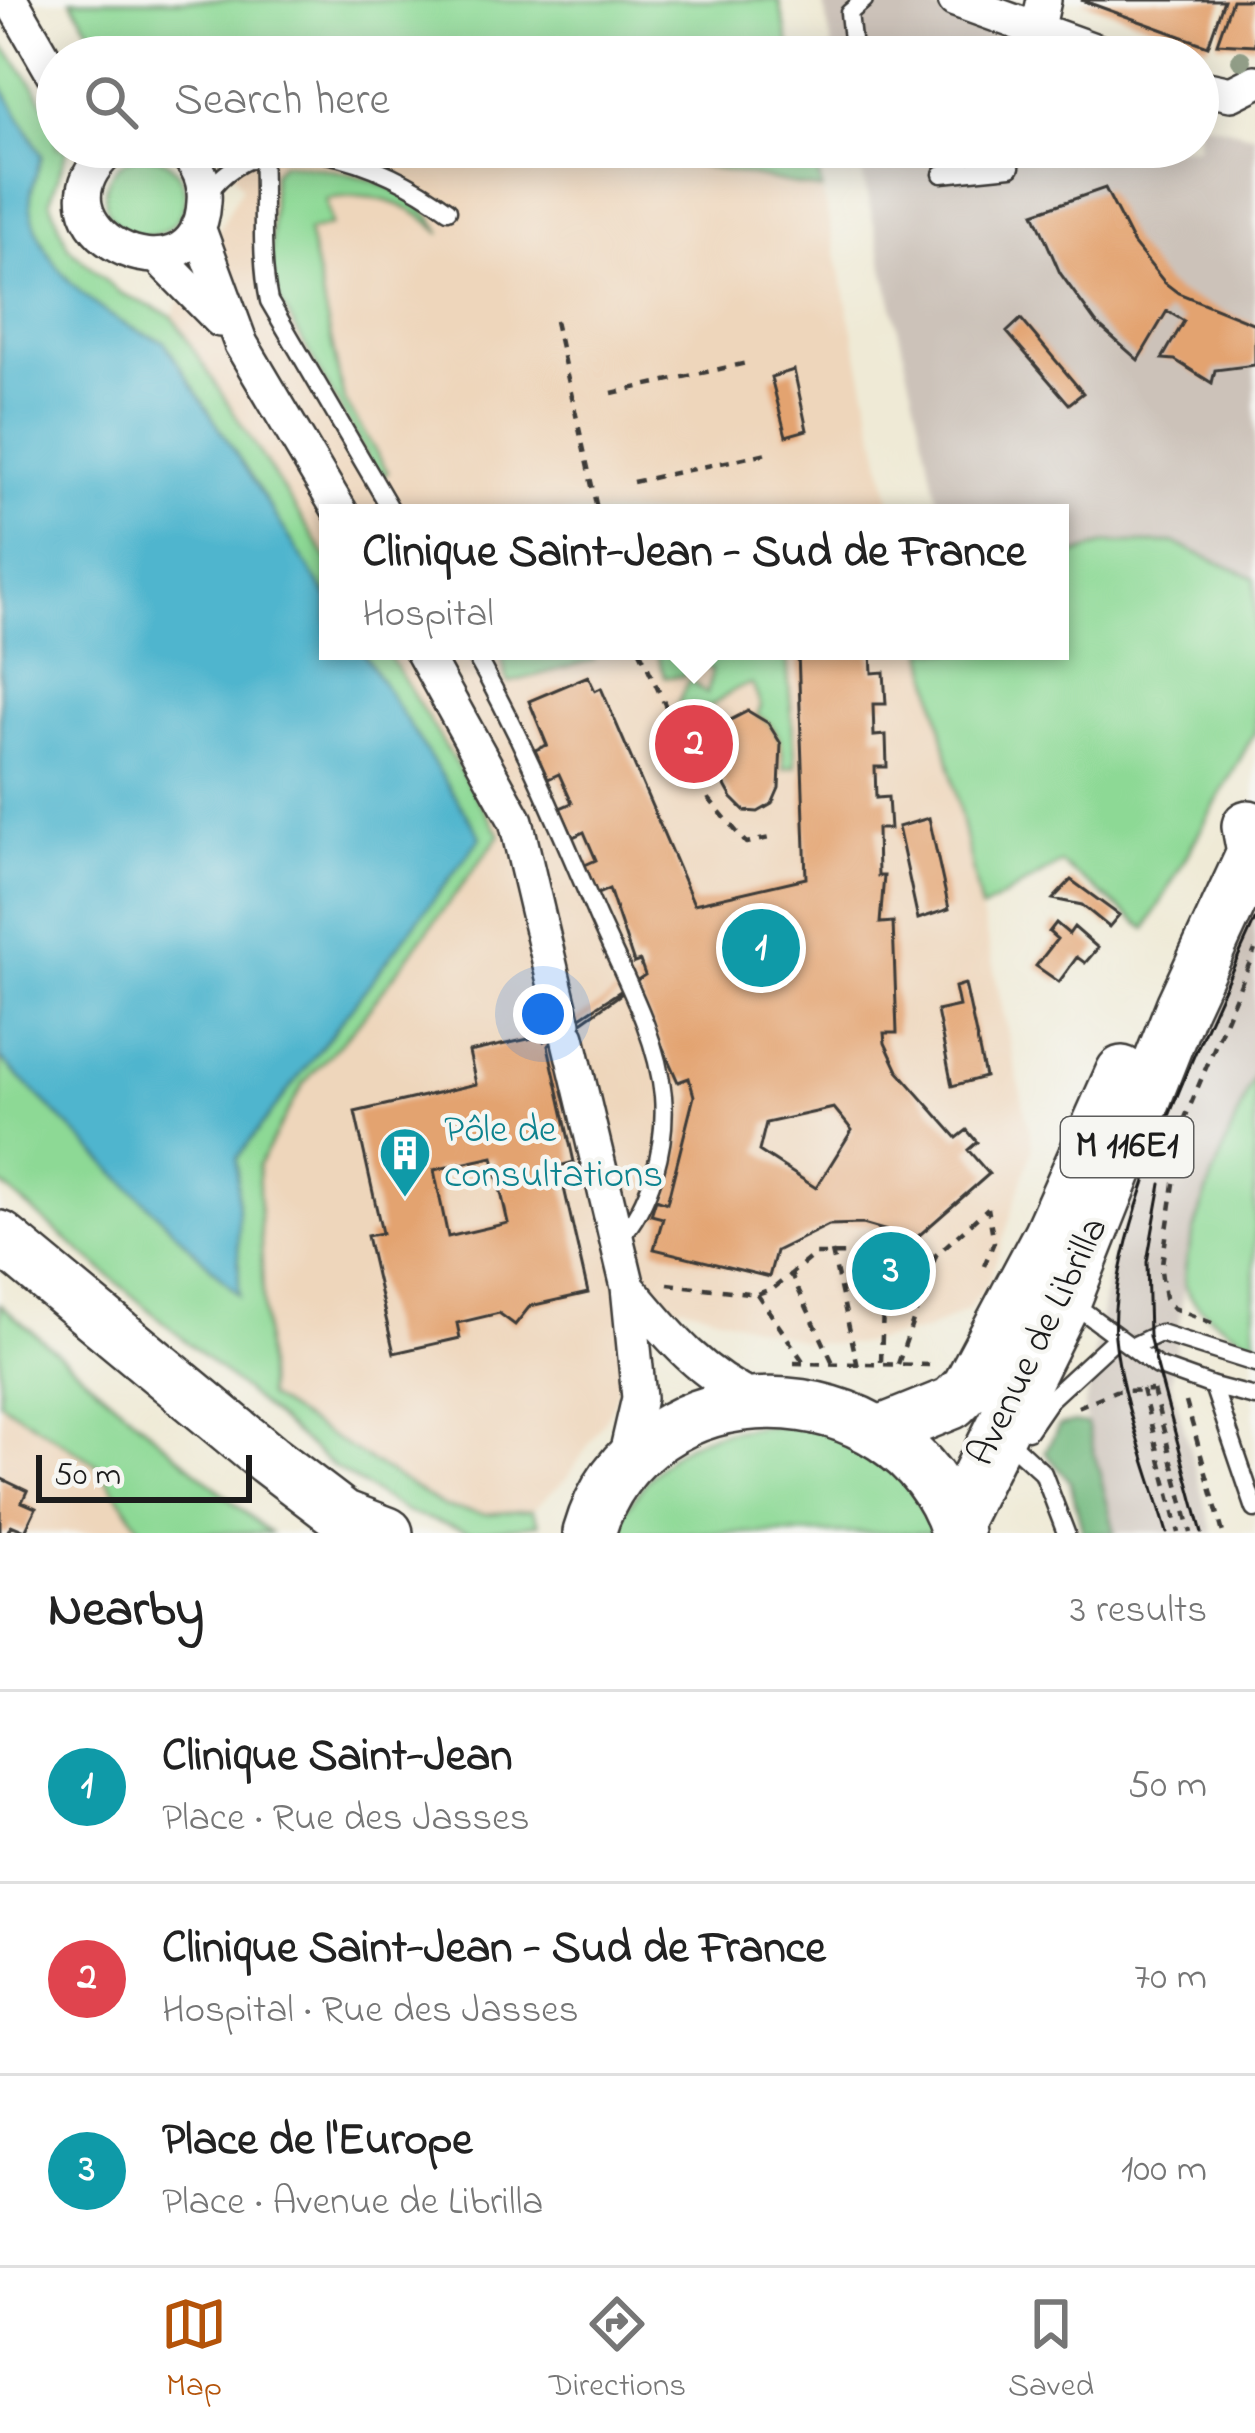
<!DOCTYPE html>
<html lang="en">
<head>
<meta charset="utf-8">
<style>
  :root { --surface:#fff; --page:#f6f6f6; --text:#222; --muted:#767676; --line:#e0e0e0; --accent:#b45309 }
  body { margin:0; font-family:"Indie Flower",sans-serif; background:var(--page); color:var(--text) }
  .scale { position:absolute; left:36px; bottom:30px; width:216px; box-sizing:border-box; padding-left:12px; border:6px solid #1c1c1c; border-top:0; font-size:33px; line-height:42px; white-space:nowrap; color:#1c1c1c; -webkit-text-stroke:9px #f6f6f2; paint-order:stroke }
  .you { position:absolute; left:543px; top:1014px; width:42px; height:42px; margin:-30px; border:9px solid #fff; border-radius:50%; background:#1a73e8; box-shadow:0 0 0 18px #1a73e833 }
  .badge { display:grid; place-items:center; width:78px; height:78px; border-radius:50%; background:var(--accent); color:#fff; font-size:39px; font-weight:700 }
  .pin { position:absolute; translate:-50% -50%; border:6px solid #fff; box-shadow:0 3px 12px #0006 }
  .popup { position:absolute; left:319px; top:504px; width:750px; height:156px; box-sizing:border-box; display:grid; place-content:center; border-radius:0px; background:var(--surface); filter:drop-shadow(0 3px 9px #0005); font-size:39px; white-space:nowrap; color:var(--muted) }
  .popup b { font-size:45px; color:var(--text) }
  .popup::after { content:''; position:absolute; left:50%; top:100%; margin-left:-24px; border:24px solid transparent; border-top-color:var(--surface) }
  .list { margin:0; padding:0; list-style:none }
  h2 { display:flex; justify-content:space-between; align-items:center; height:156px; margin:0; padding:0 48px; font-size:51px }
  h2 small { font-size:39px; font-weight:400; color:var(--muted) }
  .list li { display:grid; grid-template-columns:78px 1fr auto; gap:36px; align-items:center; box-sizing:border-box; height:192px; padding:0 48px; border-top:3px solid var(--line) }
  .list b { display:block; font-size:45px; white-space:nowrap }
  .list p { margin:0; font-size:39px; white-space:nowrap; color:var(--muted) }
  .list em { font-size:39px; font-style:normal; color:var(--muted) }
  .icon { flex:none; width:66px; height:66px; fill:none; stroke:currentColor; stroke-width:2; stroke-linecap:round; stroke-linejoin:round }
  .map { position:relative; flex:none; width:1255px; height:1533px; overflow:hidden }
  .search { position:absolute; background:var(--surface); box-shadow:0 6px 30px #0003; left:36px; right:36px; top:36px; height:132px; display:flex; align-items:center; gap:30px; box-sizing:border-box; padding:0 42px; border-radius:66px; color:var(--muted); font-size:45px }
  .sheet { height:732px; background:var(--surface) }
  nav { display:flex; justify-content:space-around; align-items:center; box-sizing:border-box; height:168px; border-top:3px solid var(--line); background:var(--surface); font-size:33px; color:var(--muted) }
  nav a { display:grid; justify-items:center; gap:6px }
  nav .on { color:var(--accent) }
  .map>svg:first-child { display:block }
</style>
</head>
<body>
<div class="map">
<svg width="1255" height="1533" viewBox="0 0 1255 1533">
  <rect width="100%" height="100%" fill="#f6f6f2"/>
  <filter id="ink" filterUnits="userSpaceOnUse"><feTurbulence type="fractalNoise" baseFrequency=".00833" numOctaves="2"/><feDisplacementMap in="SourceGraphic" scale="24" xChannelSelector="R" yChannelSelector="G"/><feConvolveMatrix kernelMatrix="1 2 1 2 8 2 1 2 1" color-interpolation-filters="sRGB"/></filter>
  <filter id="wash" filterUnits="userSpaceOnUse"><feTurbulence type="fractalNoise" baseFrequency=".004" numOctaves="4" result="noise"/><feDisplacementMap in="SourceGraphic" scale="48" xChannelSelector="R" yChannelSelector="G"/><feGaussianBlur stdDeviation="2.7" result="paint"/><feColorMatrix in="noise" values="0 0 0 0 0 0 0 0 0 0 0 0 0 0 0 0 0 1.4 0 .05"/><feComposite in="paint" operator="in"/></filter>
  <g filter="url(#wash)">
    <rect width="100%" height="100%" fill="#efead6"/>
    <path fill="#eed6bb" d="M219,147H608L822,190L893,513H328V560L172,316L242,187Z
      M386,651H924L1033,1147L990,1280L968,1310L925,1331L860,1344L808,1343L682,1305L630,1339L612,1408L568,1477L532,1510L486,1514L445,1507L267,1397L258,1166L304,1083L358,1023L500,835Z
      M0,1402L96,1464L144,1533H0Z"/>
    <path fill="#ccc2b9" d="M823,0H914L1045,57H834Z
      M1198,121L1255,135V578L1174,543H1106L1060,560V513H941L856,147H1198Z
      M1255,903V1073L1190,1245L1171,1381L1213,1533H1115L1084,1412L1113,1247Z"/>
    <path fill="#8dd995" stroke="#547a58" stroke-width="3" d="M71,0H779L792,57H118L90,30Z
      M0,43C23,68 57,112 57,147L67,150L50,201L68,247L118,292L172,316L328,560V651H386L500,835L358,1023L304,1083L258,1166L267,1397L445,1507L486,1514L532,1510L539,1524L471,1533L406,1512L335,1468L0,1183Z
      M608,147H812L822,190Z
      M105 196a40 40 0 1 1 80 0a40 40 0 1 1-80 0Z
      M282,163C339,169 413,180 442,234C412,203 368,190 326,199L331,225L308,231L344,400L388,472L380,480L279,299L271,270L273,173Z
      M1106,543H1174L1255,578V732L1146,929L1061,863L981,910L925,651H1060V560Z
      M528,651H592L594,660L508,683L502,657Z
      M656,651H786L796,766L784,769C783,745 780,727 757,715L761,706L752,684C724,686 711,723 676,708L689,679L707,694L712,669L699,664L683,676L665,677Z
      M1255,1073V1344C1236,1333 1189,1308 1185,1285C1178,1248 1239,1115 1255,1073Z
      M0,1304L261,1526L270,1533H144L96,1464L0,1402Z
      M809,1422L896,1468L938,1533H610C677,1431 690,1433 809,1422Z"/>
    <path fill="#72b97e" stroke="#476a4d" stroke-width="3" d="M1074,1422L1087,1424L1115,1533H1083L1070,1481L1045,1452L1059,1426Z"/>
    <path fill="#4fb5ce" stroke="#366875" stroke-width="3" d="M0,82L42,155C38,170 28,194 31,209C44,273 106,322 164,341L328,598V651H362L481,837L237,1158L239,1295L0,1058Z"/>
    <g id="blocks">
      <path fill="#e3a36f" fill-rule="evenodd" d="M1081,0H1224L1208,46Z
        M1232,0H1255V45L1217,43Z
        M1105,188L1133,243L1165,283L1178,293L1255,324V365L1215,370L1212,383L1175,360L1162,359L1184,321L1167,311L1138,360L1096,323L1060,273L1034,213Z
        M1021,319L1083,393L1069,404L1007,332Z
        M794,370L807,430L786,436L771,377Z
        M798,651H871L872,673L884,672L886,704H873L874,736L886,735L887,767H875L876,798L888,797L890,829H877L878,876H884L880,923L893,922L897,1033H884L885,1043L898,1071L957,1138L967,1130L977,1142L968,1150L989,1174L915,1239L863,1224L829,1225L776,1251L769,1277L654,1249L663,1218L651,1215L656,1199L667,1203L694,1096L689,1078L678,1082L635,984L548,1046L574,1162L559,1166L588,1293L530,1306L515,1325L499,1313L457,1323L460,1338L394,1353L367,1236L382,1233L355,1112L476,1084L469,1052L542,1036L544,1041L645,975L640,961L634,963L609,889L597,894L585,865L596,860L584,832L573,837L560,808L572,803L559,774L548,779L535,750L547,745L529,701L588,676L595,691L601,688L694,904L806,878ZM834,1108L852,1130L816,1188L759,1151L766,1123ZM493,1157L508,1223L448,1237L434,1170Z
        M748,711L768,723L781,744L779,788L772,804L758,812L745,811L732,798L711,760L719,726Z
        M929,818L949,909L918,919L898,827Z
        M1071,880L1119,915L1109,927L1082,905L1053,899Z
        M1056,923L1069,934L1074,927L1098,948L1085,963L1077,957L1059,982L1036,966L1057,939L1049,932Z
        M965,984L985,1077L952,1086L937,1011L959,1006L955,987Z
        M0,1478L27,1491L22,1502L36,1508L25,1531L11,1525L7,1533H0Z"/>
    </g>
  </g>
  <g filter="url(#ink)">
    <use href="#blocks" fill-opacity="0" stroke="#3c3b38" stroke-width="3"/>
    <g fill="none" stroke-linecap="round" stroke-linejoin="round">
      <g stroke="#3c3b38" stroke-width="21">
        <path id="lane" d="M854,57L849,13L864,0
          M1026,57L1037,31
          M262,153C265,203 259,252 269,301L393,513
          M942,174L1011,167L1013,147
          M208,193C265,114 384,162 448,210
          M473,651C522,737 558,825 597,916C622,973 657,1033 663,1096C667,1145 651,1204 618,1240
          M1071,1302L1157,1366L1213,1386L1255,1509
          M1135,1345L1160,1333L1255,1363
          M1213,1386L1255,1397
          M1028,1431L1050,1399L1115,1339
          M1017,1449L1043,1473L1066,1533"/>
      </g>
      <g stroke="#3c3b38" stroke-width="38">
        <path id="street" d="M11,0L57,80
          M955,0L1113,57
          M1037,31L1044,0
          M1198,87L1231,94L1255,82
          M114,147C14,227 198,315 204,202C206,179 196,160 177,147
          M198,227L241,344L341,513
          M157,256L220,320
          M422,651L516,821L564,1024
          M568,1037L628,1287L639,1398L623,1467
          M628,1287C668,1335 700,1375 758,1401"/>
      </g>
      <g stroke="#3c3b38" stroke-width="56">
        <path id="primary" d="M0,1237L268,1459L343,1516L387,1533
          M880,1432L952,1403L968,1387L1049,1235L1122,1072
          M954,1524L1066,1298L1182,1006L1253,853L1248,826
          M589,1533C639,1358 903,1362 957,1533"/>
      </g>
      <path stroke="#3c3b38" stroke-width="4.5" stroke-dasharray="9 9" stroke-linecap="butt" d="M555,321L598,513
        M612,393L751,362
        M633,482L772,452
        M640,651L709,799L746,843L774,837
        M832,1252L858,1367
        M984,1266L994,1242L988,1208
        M790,1272L834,1365
        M668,1284L757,1294L774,1288L815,1254L936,1255
        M757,1294L805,1364
        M1212,1323L1173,1308L1165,1298L1161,1271L1183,1123L1255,950
        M881,1362L885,1254
        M794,1363L931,1365
        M898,1364L936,1255L988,1208
        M1142,1389L1179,1533
        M1153,1390L1191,1533
        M1186,1402L1223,1533
        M1078,1407L1115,1391L1152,1390"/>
      <use href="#lane" stroke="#fff" stroke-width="16"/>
      <use href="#street" stroke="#fff" stroke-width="33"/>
      <use href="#primary" stroke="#fff" stroke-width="51"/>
      <path stroke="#1c1c1c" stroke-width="3" d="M1161,1184L1147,1262L1149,1336L1202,1533
        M1167,1533C1149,1470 1121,1402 1115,1337C1106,1233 1210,1020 1255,920"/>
    </g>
    <circle fill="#919d87" cx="1241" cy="60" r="10"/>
  </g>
  <defs>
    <g id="building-pin" transform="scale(2.7)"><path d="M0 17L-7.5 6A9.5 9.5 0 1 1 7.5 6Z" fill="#0f9aa8" stroke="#f6f6f2"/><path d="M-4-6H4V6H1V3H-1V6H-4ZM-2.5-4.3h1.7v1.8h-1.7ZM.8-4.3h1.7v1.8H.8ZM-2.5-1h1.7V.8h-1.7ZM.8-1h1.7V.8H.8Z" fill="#fff"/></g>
  </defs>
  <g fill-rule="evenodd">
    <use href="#building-pin" x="405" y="1153"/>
  </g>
  <g text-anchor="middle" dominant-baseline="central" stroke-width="9" stroke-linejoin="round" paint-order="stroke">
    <rect fill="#f6f6f2" stroke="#5d5d5c" stroke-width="3" x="1061" y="1117" width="132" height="60" rx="9"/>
    <g font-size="36" font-weight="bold" fill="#1c1c1c">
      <text x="1127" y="1147">M 116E1</text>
    </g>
    <g font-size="39" fill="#0d838f" stroke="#f6f6f2" text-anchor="start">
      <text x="444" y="1131">Pôle de<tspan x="444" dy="45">consultations</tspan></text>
    </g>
    <g font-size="39" fill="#1c1c1c" stroke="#f6f6f2">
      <text transform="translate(1039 1342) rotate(-64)">Avenue de Librilla</text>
    </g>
  </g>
</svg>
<div class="scale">50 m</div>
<div class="you"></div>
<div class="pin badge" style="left:761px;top:948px;background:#0f9aa8">1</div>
<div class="pin badge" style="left:694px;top:744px;background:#e0444e">2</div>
<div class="popup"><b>Clinique Saint-Jean - Sud de France</b>Hospital</div>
<div class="pin badge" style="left:891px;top:1271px;background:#0f9aa8">3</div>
<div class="search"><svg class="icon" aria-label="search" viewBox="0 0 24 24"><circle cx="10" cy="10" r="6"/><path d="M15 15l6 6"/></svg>Search here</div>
</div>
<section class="sheet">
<h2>Nearby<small>3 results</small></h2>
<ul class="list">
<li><span class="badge" style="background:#0f9aa8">1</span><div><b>Clinique Saint-Jean</b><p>Place · Rue des Jasses</p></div><em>50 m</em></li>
<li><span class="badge" style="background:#e0444e">2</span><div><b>Clinique Saint-Jean - Sud de France</b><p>Hospital · Rue des Jasses</p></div><em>70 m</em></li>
<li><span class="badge" style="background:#0f9aa8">3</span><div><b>Place de l'Europe</b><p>Place · Avenue de Librilla</p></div><em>100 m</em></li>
</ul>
</section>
<nav>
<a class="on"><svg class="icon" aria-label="map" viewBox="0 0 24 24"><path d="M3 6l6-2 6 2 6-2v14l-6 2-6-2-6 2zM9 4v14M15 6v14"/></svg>Map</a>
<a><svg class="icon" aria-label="directions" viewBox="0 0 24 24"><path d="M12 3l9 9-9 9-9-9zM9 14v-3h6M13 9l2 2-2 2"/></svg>Directions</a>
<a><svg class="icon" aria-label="saved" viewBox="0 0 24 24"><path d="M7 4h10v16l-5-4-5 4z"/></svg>Saved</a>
</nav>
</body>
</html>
